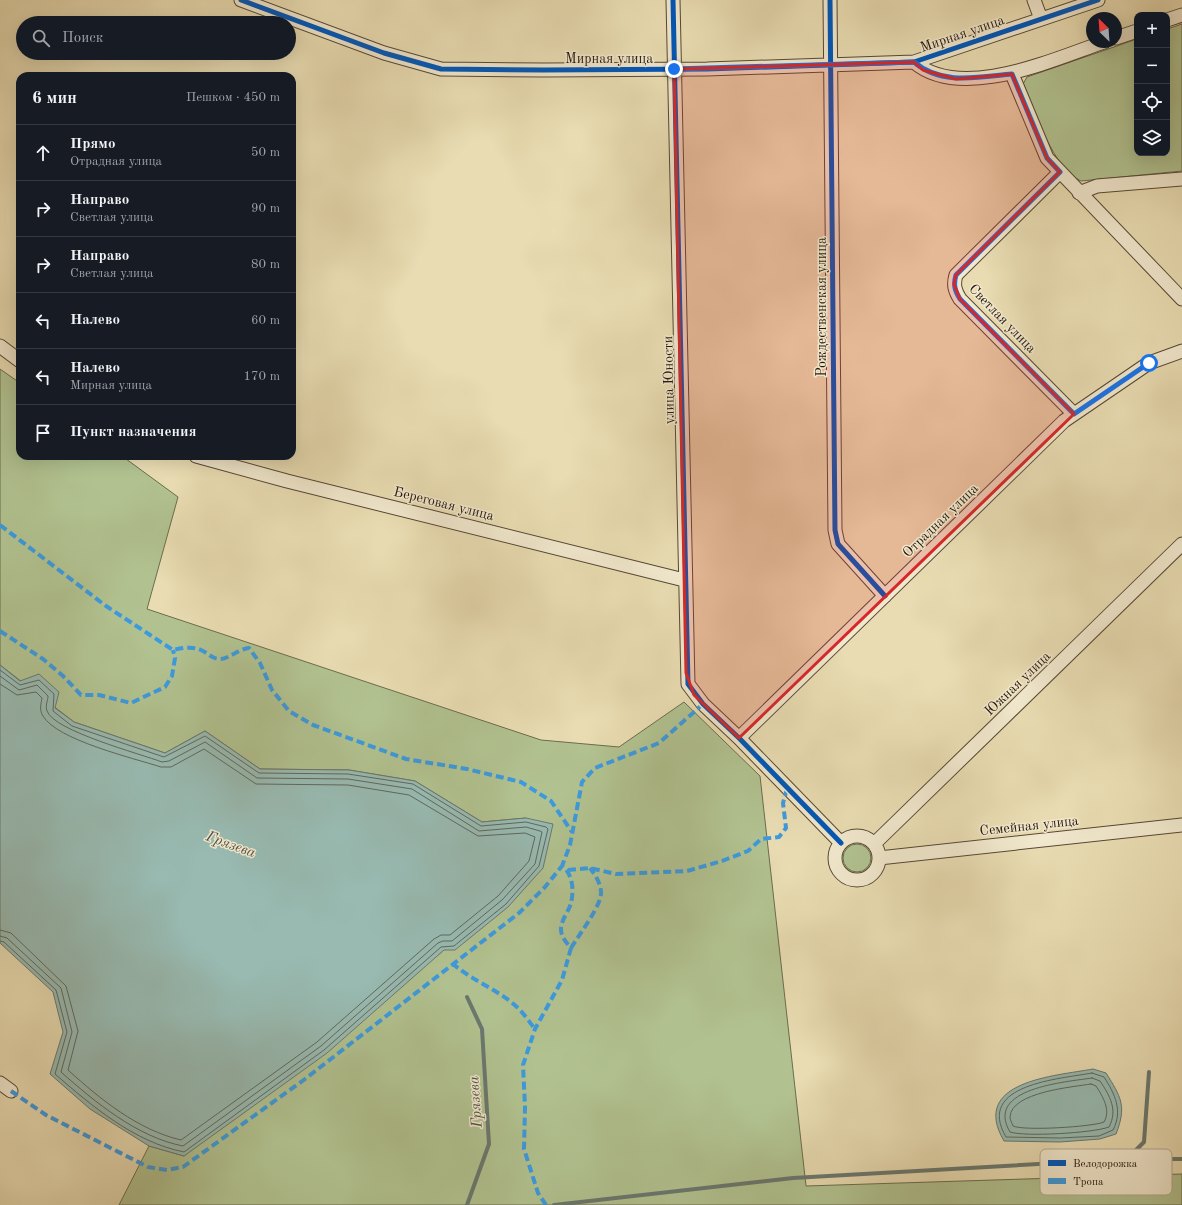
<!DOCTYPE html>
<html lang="ru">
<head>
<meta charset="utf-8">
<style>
  body { margin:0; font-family:"Old Standard TT",serif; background:#20242c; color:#f1f3f6 }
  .controls { position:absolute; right:12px; top:12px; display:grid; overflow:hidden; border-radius:8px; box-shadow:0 4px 16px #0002 }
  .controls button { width:36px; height:36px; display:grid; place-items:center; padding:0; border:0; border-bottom:1px solid #363941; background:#171b24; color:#f1f3f6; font:20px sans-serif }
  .compass { position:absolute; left:1086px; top:12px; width:36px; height:36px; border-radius:50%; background:#171b24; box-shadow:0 4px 16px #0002; rotate:335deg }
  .stop { position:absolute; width:12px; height:12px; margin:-9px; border:3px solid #1a73e8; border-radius:50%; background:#fff }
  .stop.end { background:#1a73e8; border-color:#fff; box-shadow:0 1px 4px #0008 }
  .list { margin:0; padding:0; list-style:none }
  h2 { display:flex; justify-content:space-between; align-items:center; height:52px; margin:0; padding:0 16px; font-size:17px }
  h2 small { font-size:13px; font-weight:400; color:#9ea1a6 }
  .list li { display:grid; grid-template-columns:26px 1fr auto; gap:12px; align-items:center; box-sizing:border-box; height:56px; padding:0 16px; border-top:1px solid #363941 }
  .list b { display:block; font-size:15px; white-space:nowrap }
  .list p { margin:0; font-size:13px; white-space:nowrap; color:#9ea1a6 }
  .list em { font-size:13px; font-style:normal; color:#9ea1a6 }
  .icon { flex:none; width:22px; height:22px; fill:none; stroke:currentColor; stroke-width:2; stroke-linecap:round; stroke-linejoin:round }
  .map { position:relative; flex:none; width:1182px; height:1205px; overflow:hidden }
  .search { position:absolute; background:#171b24; box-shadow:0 4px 16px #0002; left:16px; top:16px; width:280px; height:44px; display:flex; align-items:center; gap:10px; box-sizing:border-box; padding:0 14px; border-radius:22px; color:#9ea1a6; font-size:15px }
  .panel { position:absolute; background:#171b24; box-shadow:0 4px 16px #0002; left:16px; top:72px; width:280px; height:388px; border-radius:12px }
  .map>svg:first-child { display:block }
  .green { fill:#b1c290; stroke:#6b6c4e }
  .water { fill:#98bab1; stroke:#6a786f }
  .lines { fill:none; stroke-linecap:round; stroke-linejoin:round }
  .shore { stroke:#5e685e; stroke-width:1 }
  .stream { stroke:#6a786f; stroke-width:4 }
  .minor-casing { stroke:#564835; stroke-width:15 }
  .minor { stroke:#f1e8cd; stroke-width:13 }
  .quiet { stroke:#3c9ade; stroke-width:4; stroke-dasharray:8 4; stroke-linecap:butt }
  .cycleway-casing { stroke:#f1e8cd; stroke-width:8 }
  .cycleway { stroke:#0057b8; stroke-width:5 }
  .route { stroke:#1a73e8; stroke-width:5 }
  .marked { fill:#d62828; fill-opacity:0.2; stroke:#d62828; stroke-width:3; stroke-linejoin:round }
  .labels { text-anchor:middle; stroke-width:3; stroke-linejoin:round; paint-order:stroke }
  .street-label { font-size:14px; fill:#25160b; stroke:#f1e8cd }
  .water-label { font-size:15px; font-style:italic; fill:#4d4f45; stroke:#f1e8cd }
  .key { fill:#f1e8cd; stroke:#b4a993; stroke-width:1 }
  .key-label { font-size:11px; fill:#25160b }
</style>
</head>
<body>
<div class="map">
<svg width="1182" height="1205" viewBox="0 0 1182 1205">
  <rect width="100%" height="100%" fill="#e9dcb2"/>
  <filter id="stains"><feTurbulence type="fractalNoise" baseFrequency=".005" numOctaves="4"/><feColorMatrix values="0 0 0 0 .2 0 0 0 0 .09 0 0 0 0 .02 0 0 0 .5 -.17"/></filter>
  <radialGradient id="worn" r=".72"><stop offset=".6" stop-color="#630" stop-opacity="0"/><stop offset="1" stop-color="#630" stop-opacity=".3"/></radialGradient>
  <path class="green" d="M1182,24v147l-101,10c-29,-13 -45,-69 -58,-97l4,-7 110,-38v114h30v-124z
    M0,369l20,14v73h102l56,41 -31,112 394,131 78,7 65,-45 76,74 46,410 376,-12v31h-1063l30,-59 35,10 260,-206 82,-132 -44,4 -67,-41 -66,-11 -89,-1 -55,-38 -40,22 -91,-31 -74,-57z
    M843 858a14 14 0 1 1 28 0a14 14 0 1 1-28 0Z"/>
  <path class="water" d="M0,665l20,16 19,-7 20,18 -4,16 19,14 91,31 40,-22 55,38 89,1 66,11 67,41 44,-4 27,6 -10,44 -35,39 -53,43h-11l-117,103 -143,103 -35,-10 -59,-37 -40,-35 13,-42 -10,-40 -53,-49z
    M1093,1069l13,4c15,24 21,33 10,61l-16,5 -40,3 -56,-1c-35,-60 51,-65 89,-72z"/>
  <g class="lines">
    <path class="shore" d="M0,670l20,15 19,-5 15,14 -1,17 19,15 92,31 41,-21 54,37 89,1 65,10 68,42 45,-4 20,5 2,2 -9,37 -33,38 -52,42 -13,1 -117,103 -140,102c-50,-10 -92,-46 -129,-78l12,-42 -11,-42 -52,-48 -4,-1
      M0,676l19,14 18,-5 11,11c0,4 -3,10 -1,15 7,20 94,43 115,51l7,-1 36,-19 52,36 91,1 64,10 67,42 47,-4 14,4 2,1 -7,32 -33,36 -50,41h-9l-5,2 -117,103 -138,100c-46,-9 -88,-44 -122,-74l11,-40 -11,-44 -54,-50 -7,-2
      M0,684l17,11 19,-3 6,6c-1,6 -3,12 1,18 14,24 90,42 118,51h10l33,-18 52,35 92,1 61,10 69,41 47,-3 10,4 -6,24 -31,35 -48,39h-9l-7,4 -117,103 -136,98c-43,-10 -81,-41 -113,-70l10,-39 -12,-45 -55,-53 -11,-3
      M1092,1073l12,4c11,17 19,34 9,53l-14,6 -39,2 -54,-1c-31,-53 54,-58 86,-64z
      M1092,1078l8,3c10,15 18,29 9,46 -16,6 -84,10 -99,5 -26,-44 56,-50 82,-54z
      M1091,1084l5,2c7,11 15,24 8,36 -12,5 -81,9 -91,4 -1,-3 -3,-6 -3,-9 1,-25 63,-30 81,-33z"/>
    <path class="stream" d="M467,997l15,32 7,115 -22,61
      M1127,1159l17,-17 5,-70
      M554,1205l239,-27 334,-19h55"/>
    <g class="minor-casing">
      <path id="minor" d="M241,0l143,53 57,16 103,1 163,-1 207,-7 184,-62
        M673,0l15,684 15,20 36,34 102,105
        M830,0l5,530 3,14 47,52
        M1034,0l7,19
        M1167,20l15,-5
        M1116,38l21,-7
        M914,62c47,40 140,-3 190,-20
        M1012,74l35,84 135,141
        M1060,172l-104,103c-3,10 -1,16 4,24l114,115
        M1079,193l18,-7 85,-7
        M0,346l20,15
        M196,456l91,25 397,99
        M739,738l325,-317 85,-58 33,-12
        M835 858a22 22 0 1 1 44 0a22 22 0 1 1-44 0Z
        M874,844l308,-300
        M879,858l303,-33
        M0,1083l11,8"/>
    </g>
    <use href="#minor" class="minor"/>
    <path class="quiet" d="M0,525l106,81 67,44c9,-2 19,-4 28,0 7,3 11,9 19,9 9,0 18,-10 29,-11l11,15 12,27 17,21 24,14 93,34 61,10 54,13 30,19 21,31
      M0,631l43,28 20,17 18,19h18l32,8 19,-9 15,-7 7,-11 3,-18 -2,-8
      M568,870l22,-2 26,6 71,-3 35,-10 26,-10 13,-12 18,-2 7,-9 -3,-25 4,-14
      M571,948c7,-12 32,-44 30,-57 -1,-9 -6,-16 -11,-23
      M452,963c20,18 48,27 67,46 6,6 11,14 16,20
      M11,1091l35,24 102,52 19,3 16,-3 122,-88 214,-166 26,-26 17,-21
      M546,1205l-8,-12 -14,-44 1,-42 -2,-42 12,-36 27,-49 9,-32c-5,-6 -10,-11 -10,-19 0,-9 8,-18 10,-26 3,-13 2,-29 -9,-37l8,-21 12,-63 13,-14 64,-25 44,-39"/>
    <g class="cycleway-casing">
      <path id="cycleway" d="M241,0l143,53 57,16 103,1 163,-1 207,-7 184,-62
        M673,0l15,684 15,20 36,34 102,105
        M830,0l5,530 3,14 47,52"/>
    </g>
    <use href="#cycleway" class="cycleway"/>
  </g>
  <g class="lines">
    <path class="route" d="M674,69l240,-7c28,24 65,15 98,12l35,84 13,14 -104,103c-3,10 -1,16 4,24l114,115 75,-51"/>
  </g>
  <path class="marked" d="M914,62l9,8 33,9 56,-5 35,84 13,14 -104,103 -2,9 6,15 114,115 -335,324 -45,-43 -8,-22 -12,-604z"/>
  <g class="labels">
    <g class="street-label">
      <text transform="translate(962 33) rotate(-19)" y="5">Мирная улица</text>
      <text x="609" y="63">Мирная улица</text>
      <text transform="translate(821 307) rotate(-90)" y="5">Рождественская улица</text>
      <text transform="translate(1003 318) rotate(46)" y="5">Светлая улица</text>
      <text transform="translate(668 380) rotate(-91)" y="5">улица Юности</text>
      <text transform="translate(444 503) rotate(14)" y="5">Береговая улица</text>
      <text transform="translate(940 520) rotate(-44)" y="5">Отрадная улица</text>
      <text transform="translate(1017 683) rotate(-44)" y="5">Южная улица</text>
      <text transform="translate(1029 825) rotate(-6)" y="5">Семейная улица</text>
    </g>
    <g class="water-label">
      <text transform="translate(231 844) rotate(20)" y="5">Грязева</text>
      <text transform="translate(475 1102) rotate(-94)" y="5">Грязева</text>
    </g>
  </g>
  <rect x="1040" y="1149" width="132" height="46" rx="6" class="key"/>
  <rect x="1048" y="1160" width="18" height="6" fill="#0057b8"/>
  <rect x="1048" y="1178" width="18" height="6" fill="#3c9ade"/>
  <g class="key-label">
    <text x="1073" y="1167">Велодорожка</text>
    <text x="1073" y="1185">Тропа</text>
  </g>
  <rect width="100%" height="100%" filter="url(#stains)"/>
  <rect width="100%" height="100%" fill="url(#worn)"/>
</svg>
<div class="controls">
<button>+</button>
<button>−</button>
<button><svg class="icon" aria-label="locate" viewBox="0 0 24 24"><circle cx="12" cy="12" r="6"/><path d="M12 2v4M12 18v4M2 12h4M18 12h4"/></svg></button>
<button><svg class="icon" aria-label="layers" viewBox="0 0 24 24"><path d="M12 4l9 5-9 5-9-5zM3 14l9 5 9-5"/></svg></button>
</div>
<svg class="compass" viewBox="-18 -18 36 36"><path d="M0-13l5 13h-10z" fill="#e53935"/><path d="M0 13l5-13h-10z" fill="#9ea1a6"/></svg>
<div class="stop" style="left:1149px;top:363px"></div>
<div class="stop end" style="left:674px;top:69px"></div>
<div class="search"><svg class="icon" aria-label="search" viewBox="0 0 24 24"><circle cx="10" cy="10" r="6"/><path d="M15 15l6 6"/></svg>Поиск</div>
<section class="panel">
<h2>6 мин<small>Пешком · 450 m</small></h2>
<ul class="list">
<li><svg class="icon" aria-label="ahead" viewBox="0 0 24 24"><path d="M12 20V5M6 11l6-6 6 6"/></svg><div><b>Прямо</b><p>Отрадная улица</p></div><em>50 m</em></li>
<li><svg class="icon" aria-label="right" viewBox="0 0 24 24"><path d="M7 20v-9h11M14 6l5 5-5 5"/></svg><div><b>Направо</b><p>Светлая улица</p></div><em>90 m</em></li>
<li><svg class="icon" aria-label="right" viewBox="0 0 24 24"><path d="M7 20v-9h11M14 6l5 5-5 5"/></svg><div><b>Направо</b><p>Светлая улица</p></div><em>80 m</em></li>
<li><svg class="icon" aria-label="left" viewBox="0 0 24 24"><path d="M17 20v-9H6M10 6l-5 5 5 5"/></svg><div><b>Налево</b></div><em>60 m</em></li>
<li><svg class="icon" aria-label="left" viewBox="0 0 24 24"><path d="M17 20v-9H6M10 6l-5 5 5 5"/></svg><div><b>Налево</b><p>Мирная улица</p></div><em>170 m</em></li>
<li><svg class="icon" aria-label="arrive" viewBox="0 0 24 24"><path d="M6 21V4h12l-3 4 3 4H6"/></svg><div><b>Пункт назначения</b></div></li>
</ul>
</section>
</div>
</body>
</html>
